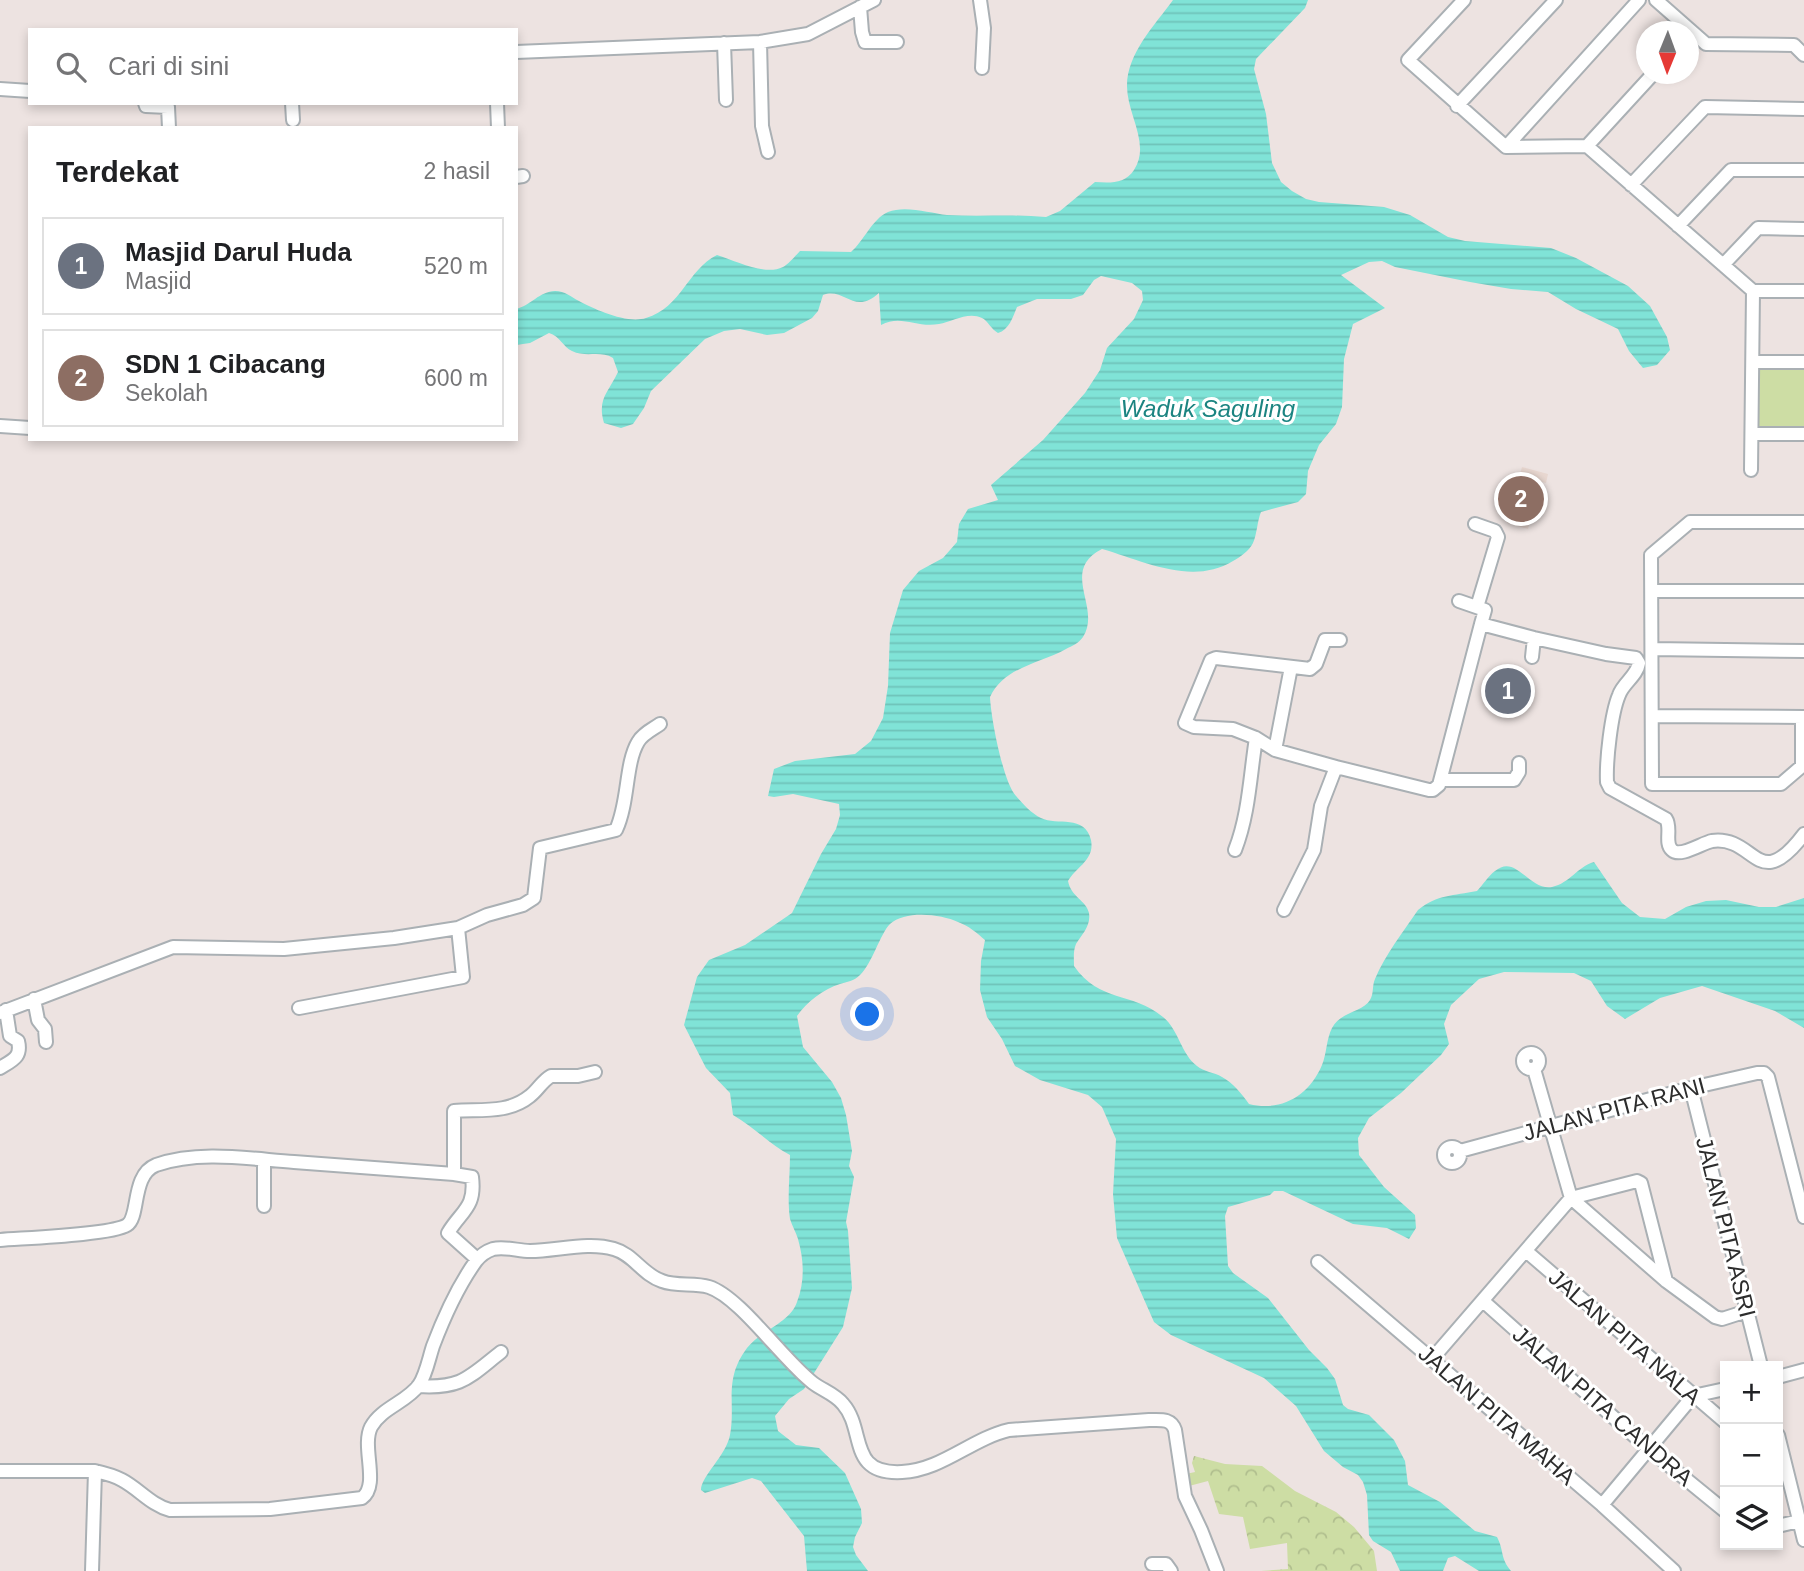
<!DOCTYPE html>
<html lang="id">
<head>
<meta charset="utf-8">
<style>
  body { margin:0; font-family:Arial,sans-serif; background:#f6f6f6; color:#202124 }
  .controls { position:absolute; right:21px; bottom:21px; display:grid; overflow:hidden; border-radius:0px; box-shadow:0 4px 10px #0003 }
  .controls button { width:63px; height:63px; display:grid; place-items:center; padding:0; border:0; border-bottom:2px solid #e0e0e0; background:#fff; color:#202124; font:35px sans-serif }
  .compass { position:absolute; left:1636px; top:21px; width:63px; height:63px; border-radius:50%; background:#fff; box-shadow:0 4px 10px #0003; rotate:181deg }
  .you { position:absolute; left:868px; top:1015px; width:24px; height:24px; margin:-18px; border:5px solid #fff; border-radius:50%; background:#1a73e8; box-shadow:0 0 0 10px #1a73e833 }
  .badge { display:grid; place-items:center; width:46px; height:46px; border-radius:50%; background:#ea580c; color:#fff; font-size:23px; font-weight:700 }
  .pin { position:absolute; translate:-50% -50%; border:4px solid #fff; box-shadow:0 2px 7px #0006 }
  .list { margin:0; padding:0; list-style:none }
  h2 { display:flex; justify-content:space-between; align-items:center; height:91px; margin:0; padding:0 28px; font-size:30px }
  h2 small { font-size:23px; font-weight:400; color:#757577 }
  .list li { display:grid; grid-template-columns:46px 1fr auto; gap:21px; align-items:center; box-sizing:border-box; height:98px; margin:0 14px 14px; padding:0 14px; border:2px solid #e0e0e0; border-radius:0px }
  .list b { display:block; font-size:26px; white-space:nowrap }
  .list p { margin:0; font-size:23px; white-space:nowrap; color:#757577 }
  .list em { font-size:23px; font-style:normal; color:#757577 }
  .icon { flex:none; width:38px; height:38px; fill:none; stroke:currentColor; stroke-width:2; stroke-linecap:round; stroke-linejoin:round }
  .map { position:relative; flex:none; width:1804px; height:1571px; overflow:hidden }
  .search { position:absolute; background:#fff; box-shadow:0 4px 10px #0003; left:28px; top:28px; width:490px; height:77px; display:flex; align-items:center; gap:18px; box-sizing:border-box; padding:0 24px; border-radius:0px; color:#757577; font-size:26px }
  .panel { position:absolute; background:#fff; box-shadow:0 4px 10px #0003; left:28px; top:126px; width:490px; height:315px; border-radius:0px }
  .map>svg:first-child { display:block }
  .education { fill:#e8d7d0 }
  .forest { fill:url(#forest-crowns) }
  .park { fill:#cddda4 }
  .water { fill:url(#water-rules) }
  .lines { fill:none; stroke-linecap:round; stroke-linejoin:round }
  .minor-casing { stroke:#aab0b4; stroke-width:16 }
  .minor { stroke:#fff; stroke-width:12 }
  .labels { text-anchor:middle; stroke-width:6; stroke-linejoin:round; paint-order:stroke }
  .street-label { font-size:23px; fill:#2d2d2d; stroke:#fff }
  .water-label { font-size:24px; font-style:italic; fill:#1b8481; stroke:#fff }
</style>
</head>
<body>
<div class="map">
<svg width="1804" height="1571" viewBox="0 0 1804 1571">
  <defs>
    <pattern id="forest-crowns" width="20" height="18" patternUnits="userSpaceOnUse" patternTransform="scale(1.75)"><rect width="20" height="18" fill="#cddda4"/><path d="M2 6a3 3 0 1 1 6 0M12 15a3 3 0 1 1 6 0" fill="none" stroke="#b0be8e"/></pattern>
    <pattern id="water-rules" width="6" height="5" patternUnits="userSpaceOnUse" patternTransform="scale(1.75)"><rect width="6" height="5" fill="#80e3d7"/><path d="M0 2.5h6" fill="none" stroke="#6fc3b9"/></pattern>
  </defs>
  <rect width="100%" height="100%" fill="#ede3e1"/>
  <path class="education" d="M1522,467l26,7 -2,9 -12,-3 -9,34 6,3 -3,12 -21,-6z"/>
  <path class="forest" d="M1194,1456l31,8 37,2 33,25 41,21 18,15 20,24 3,20h-116l27,-2 -1,-26 -37,6 -7,-32 -24,-3 -11,-33 -19,5 -3,-12 9,-2 -3,-9z"/>
  <path class="park" d="M1756,367h48v63h-48z"/>
  <path class="water" d="M1173,0h135l-3,8 -49,51 -2,10 12,45 6,49 9,19 11,9 14,8 13,3 65,5 26,8 38,22 17,4 86,7 25,10 52,28 22,20 17,31 3,13 -13,15 -14,3 -14,-17 -11,-22 -42,-20 -28,-17 -37,-3 -41,-7 -75,-15 -13,-6 -13,1 -28,13 44,33 -32,16 -9,35 -2,48 -6,17 -17,21 -11,26 -2,23 -8,8 -37,10c-4,10 -4,22 -8,31 -4,8 -13,14 -20,18 -41,25 -89,0 -131,-12 -43,22 0,58 -19,88 -4,6 -11,9 -17,12 -27,15 -62,18 -76,48 1,21 13,85 26,99 6,7 16,18 25,22 16,8 44,-4 50,22 4,20 -15,27 -23,41 3,16 18,19 21,32 2,13 -7,21 -13,31 -3,7 -2,15 -2,22 26,37 57,25 89,51 16,13 18,37 34,49 7,6 17,6 25,11 11,6 20,17 27,27 32,8 60,-8 73,-39 5,-12 4,-25 10,-37 8,-16 31,-16 38,-28 4,-6 2,-15 5,-21 10,-24 28,-47 43,-69 20,-16 35,-14 59,-19 6,-6 11,-15 18,-20 21,-18 34,20 57,16 18,-4 25,-20 42,-25l28,41 18,14 25,2 21,-12 20,-6 20,-1 33,7h17l28,-9v130l-29,-17 -73,-25 -42,12 -35,21 -18,-13 -16,-25 -17,-8 -70,-1 -25,7 -28,26 -7,19 5,20 -8,11 -40,38 -32,25 -11,20 1,17 25,32 31,28 1,13 -7,11 -22,-11 -34,-4 -70,-33h-9l-4,4 -42,12 -3,9 3,50 5,7 35,25 41,52 18,18 8,11 8,26 5,4 21,6 25,25 11,21 3,24 32,17 35,29 22,6c7,13 3,21 14,34h-32l-24,-15 -7,2 -5,13h-43l-9,-19 -18,-11 -4,-6 -2,-40 -4,-13 -5,-7 -15,-8 -19,-16 -28,-45 -32,-28 -93,-43 -17,-13 -37,-84 -4,-44 3,-55 -14,-32 -14,-12 -48,-15 -25,-14 -13,-27 -15,-22 -7,-27 1,-29 4,-21c-8,-7 -16,-14 -27,-18 -17,-8 -53,-12 -68,2 -10,10 -18,40 -30,51 -6,6 -13,7 -20,9 -17,5 -33,18 -43,32l6,31 29,35 9,16 5,17 6,36 -3,15 5,11 -8,45 2,9 4,57 -9,39 -39,62 -15,10 -14,17 3,15 18,14 23,3 26,25 16,36 1,14 -7,14 -2,10 3,8 12,16h-61l-3,-35 -43,-55 -9,-3 -47,15 -4,-3c0,-14 25,-34 29,-55 6,-32 -7,-55 17,-87 14,-18 43,-25 50,-46 8,-21 7,-42 1,-63 -2,-7 -6,-13 -8,-20 -3,-20 0,-43 0,-64 -21,-11 -36,-28 -57,-40l-3,-22 -24,-25 -22,-43 13,-48 12,-17 36,-15 47,-32 29,-59 15,-25 4,-14 -1,-11 -46,-10 -19,3 -6,-1 6,-27 21,-8 60,-7 16,-13 12,-23 5,-32 2,-53 13,-43 16,-19 24,-13 14,-16 2,-18 9,-15 30,-9 -7,-15 52,-45 42,-47 15,-23 7,-22 27,-29 9,-19 -1,-9 -10,-8 -31,-7 -7,4 -11,15 -12,4h-34l-20,8c-4,10 -8,23 -19,26 -7,-4 -10,-12 -16,-15 -14,-7 -30,4 -43,6 -23,4 -38,-10 -58,1l-2,-32c-25,23 -34,-6 -56,2l-5,16 -6,7 -28,15 -17,2 -27,-6 -16,2 -19,8 -54,52 -7,17 -11,16 -12,4 -17,-5c-7,-24 4,-30 14,-51l-5,-14c-13,-8 -27,0 -41,-7 -9,-4 -12,-15 -23,-18l-19,10 -14,2v-36c14,-3 24,-18 39,-18 10,0 16,6 24,10 17,9 48,23 67,17 36,-11 41,-48 71,-63 19,6 48,21 66,12 6,-3 12,-11 17,-16l51,1c13,-11 21,-33 37,-40 17,-7 42,1 59,3 33,2 66,-1 99,2l14,-6 35,-29c15,1 30,2 39,-12 17,-26 -7,-55 -7,-84 0,-33 28,-61 46,-86z"/>
  <g class="lines">
    <g class="minor-casing">
      <path id="minor" d="M980,0l4,28 -2,40
        M1464,0l-56,60 98,87 81,-1 166,145 -2,179
        M1656,0l50,44 88,1 10,10
        M860,7l2,25 3,10h32
        M760,42l2,84 6,26
        M724,43l2,57
        M516,52l244,-10 48,-8 66,-34
        M0,89l30,2
        M145,103l1,3 22,1 1,21
        M292,103l1,17
        M497,103l1,25
        M1457,106l99,-106
        M1587,146l66,-72
        M1506,147l133,-147
        M516,177l7,-1
        M1631,185l74,-78 99,2
        M1678,226l53,-56h73
        M1723,265l35,-37 46,1
        M1753,291h51
        M1753,362h51
        M0,426l30,2
        M1753,434h51
        M1475,524l20,7 3,6 -21,70
        M1653,591h151
        M1459,601l26,9 -4,14
        M1652,649l152,2
        M1532,657l2,-19
        M1652,716l152,1
        M1802,717v49l-21,18h-129l-1,-229 39,-33h114
        M1256,738l-23,-9 -39,-2 -9,-4 26,-63 5,-2 94,11 6,-5 9,-24h15
        M1275,750l16,-83
        M1441,780h73l5,-8v-9
        M1235,850c14,-36 15,-74 21,-112l19,12 61,17
        M1284,910l30,-60 7,-44 15,-39 93,23h4l6,-5 42,-161 53,14 72,16 30,4 3,5c-2,13 -16,20 -20,32 -8,19 -13,66 -12,87l3,6 56,31c6,9 -2,24 6,31 8,8 30,-7 40,-9 44,-6 45,55 92,-7
        M458,928l29,-13 36,-10 11,-7 6,-50 76,-18c13,-28 9,-66 22,-88 4,-8 15,-13 22,-18
        M34,999l4,21 7,9 1,13
        M0,1013l173,-66 111,2 110,-11 64,-10 5,49 -164,31
        M1523 1061a8 8 0 1 1 16 0a8 8 0 1 1-16 0Z
        M0,1068c13,-8 22,-11 18,-27l-8,-5 -4,-26
        M1534,1069l37,129
        M1691,1088l70,278
        M1444 1155a8 8 0 1 1 16 0a8 8 0 1 1-16 0Z
        M1460,1151l231,-63 66,-15h7l4,4 36,140
        M264,1160v46
        M454,1174v-63c26,-2 54,3 76,-15 8,-6 12,-15 21,-20h27l17,-4
        M1571,1198l95,83 49,36 7,2 25,-8
        M1571,1198l66,-17 4,2 25,98
        M0,1240c23,-2 111,-5 127,-15 13,-8 4,-50 29,-60 44,-15 94,-6 138,-3 53,4 107,8 160,12l18,3c4,31 -11,34 -24,56l29,26
        M1526,1251l199,171
        M1318,1262l284,243 72,66
        M1483,1301l166,148 76,62
        M1432,1359l139,-161
        M1778,1377l26,-7
        M418,1386c44,3 51,-9 83,-34
        M1778,1435l26,105
        M0,1471h95c9,2 18,4 27,9 17,9 29,25 48,30l100,-1 92,-11c18,-13 -1,-51 9,-71 10,-19 36,-25 48,-42 7,-10 10,-27 14,-39 11,-29 25,-60 43,-85 4,-5 11,-10 17,-12 12,-3 25,2 37,2 27,0 58,-10 84,-2 19,5 29,26 48,32 15,6 32,1 47,6 31,10 74,73 104,96 9,7 22,11 30,21 23,26 4,71 59,68 40,-2 69,-33 107,-42l140,-10c12,0 22,-2 26,10l10,66 16,34 16,41
        M1602,1505l91,-109 32,-7
        M1778,1526l21,-5
        M1152,1564h14l5,7
        M92,1571l3,-100"/>
    </g>
    <use href="#minor" class="minor"/>
  </g>
  <g class="labels">
    <g class="street-label">
      <text transform="translate(1614 1109) rotate(-15)" y="8">JALAN PITA RANI</text>
      <text transform="translate(1726 1227) rotate(76)" y="8">JALAN PITA ASRI</text>
      <text transform="translate(1625 1337) rotate(41)" y="8">JALAN PITA NALA</text>
      <text transform="translate(1603 1406) rotate(41)" y="8">JALAN PITA CANDRA</text>
      <text transform="translate(1497 1415) rotate(41)" y="8">JALAN PITA MAHA</text>
    </g>
    <g class="water-label">
      <text x="1208" y="417">Waduk Saguling</text>
    </g>
  </g>
</svg>
<div class="controls">
<button>+</button>
<button>−</button>
<button><svg class="icon" aria-label="layers" viewBox="0 0 24 24"><path d="M12 4l9 5-9 5-9-5zM3 14l9 5 9-5"/></svg></button>
</div>
<svg class="compass" viewBox="-18 -18 36 36"><path d="M0-13l5 13h-10z" fill="#e53935"/><path d="M0 13l5-13h-10z" fill="#757577"/></svg>
<div class="you"></div>
<div class="pin badge" style="left:1508px;top:691px;background:#6b7280">1</div>
<div class="pin badge" style="left:1521px;top:499px;background:#8d6e63">2</div>
<div class="search"><svg class="icon" aria-label="search" viewBox="0 0 24 24"><circle cx="10" cy="10" r="6"/><path d="M15 15l6 6"/></svg>Cari di sini</div>
<section class="panel">
<h2>Terdekat<small>2 hasil</small></h2>
<ul class="list">
<li><span class="badge" style="background:#6b7280">1</span><div><b>Masjid Darul Huda</b><p>Masjid</p></div><em>520 m</em></li>
<li><span class="badge" style="background:#8d6e63">2</span><div><b>SDN 1 Cibacang</b><p>Sekolah</p></div><em>600 m</em></li>
</ul>
</section>
</div>
</body>
</html>
